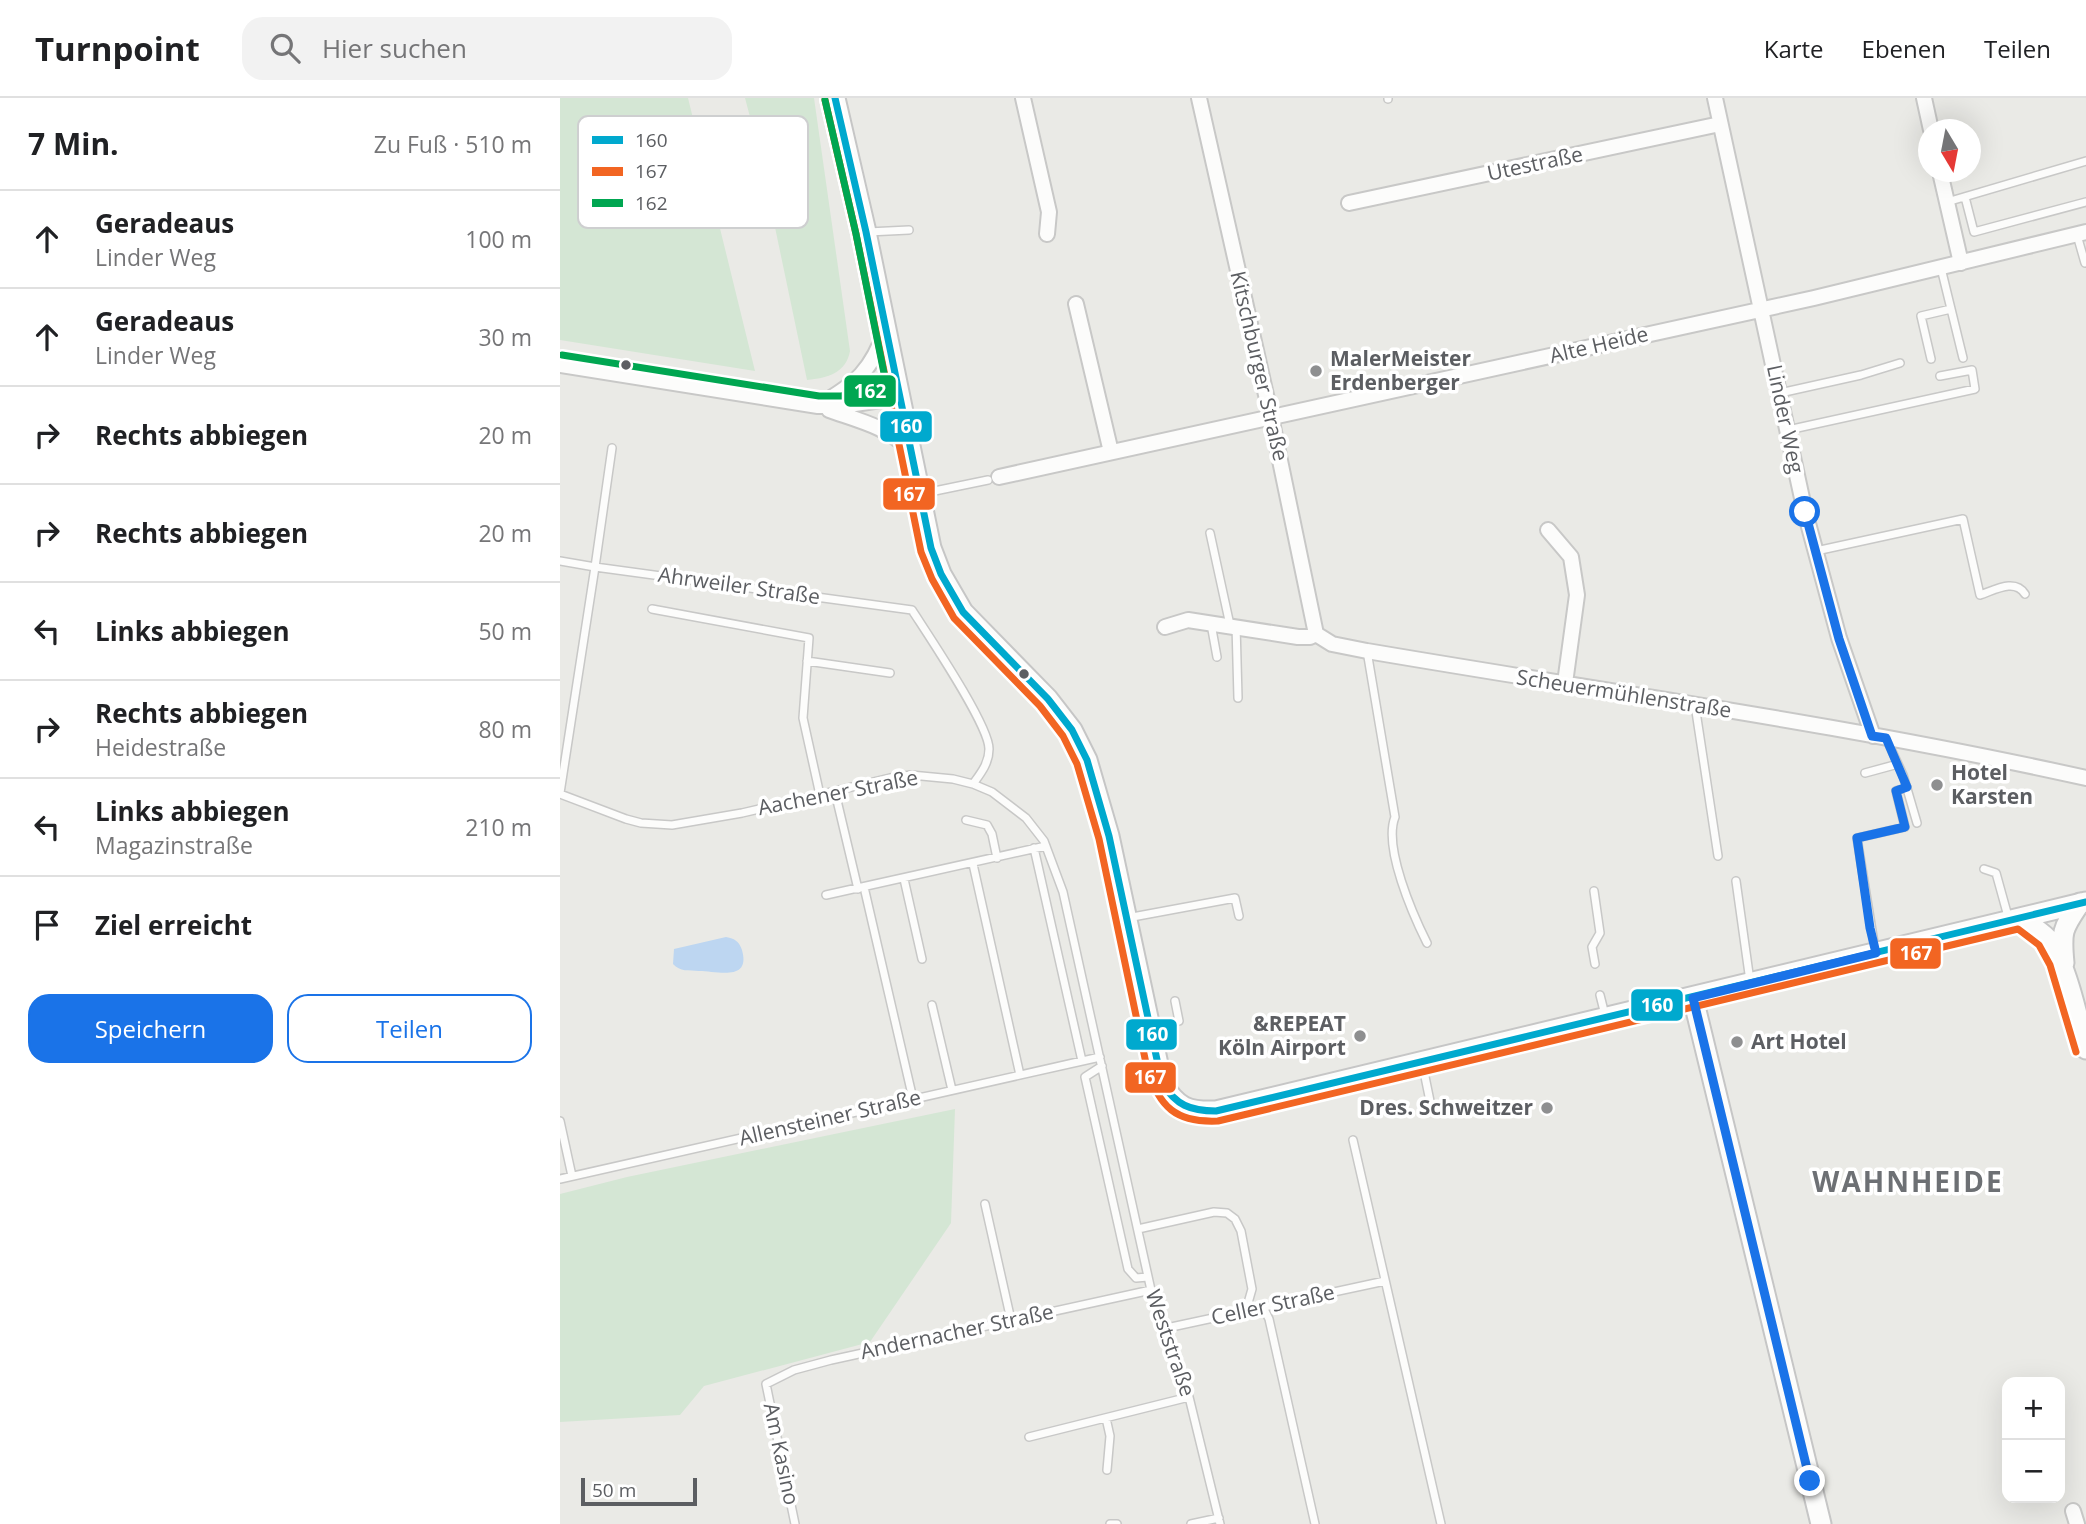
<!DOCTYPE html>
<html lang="de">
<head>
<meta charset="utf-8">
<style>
  body { margin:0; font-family:"Open Sans",sans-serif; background:#f2f2f2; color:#202124 }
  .controls { position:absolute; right:21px; bottom:21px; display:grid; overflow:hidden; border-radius:14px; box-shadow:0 7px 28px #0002 }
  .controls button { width:63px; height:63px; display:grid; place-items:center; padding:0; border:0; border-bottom:2px solid #e0e0e0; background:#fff; color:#202124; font:35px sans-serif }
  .compass { position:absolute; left:1358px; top:21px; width:63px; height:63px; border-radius:50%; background:#fff; box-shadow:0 7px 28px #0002; rotate:170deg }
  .scale { position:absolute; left:21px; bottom:18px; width:116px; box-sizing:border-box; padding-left:7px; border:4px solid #5c5e62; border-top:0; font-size:19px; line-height:24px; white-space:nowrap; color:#5c5e62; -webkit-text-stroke:5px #fff; paint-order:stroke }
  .stop { position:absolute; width:21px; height:21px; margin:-16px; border:5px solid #1a73e8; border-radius:50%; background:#fff }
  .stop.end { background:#1a73e8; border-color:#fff; box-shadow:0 2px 7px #0008 }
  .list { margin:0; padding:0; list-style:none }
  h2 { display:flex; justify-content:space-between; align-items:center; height:91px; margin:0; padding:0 28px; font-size:30px }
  h2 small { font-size:23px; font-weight:400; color:#757577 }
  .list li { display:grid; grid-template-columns:46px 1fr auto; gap:21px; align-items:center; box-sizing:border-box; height:98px; padding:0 28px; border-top:2px solid #e0e0e0 }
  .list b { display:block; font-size:26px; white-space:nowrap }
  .list p { margin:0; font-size:23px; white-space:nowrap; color:#757577 }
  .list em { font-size:23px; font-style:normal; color:#757577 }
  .actions { display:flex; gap:14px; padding:21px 28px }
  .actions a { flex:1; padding:16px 0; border:2px solid #1a73e8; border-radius:21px; text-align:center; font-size:24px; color:#1a73e8 }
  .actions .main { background:#1a73e8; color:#fff }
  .icon { flex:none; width:38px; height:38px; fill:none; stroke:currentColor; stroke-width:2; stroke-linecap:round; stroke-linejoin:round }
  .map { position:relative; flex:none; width:1526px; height:1426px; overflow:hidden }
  header { display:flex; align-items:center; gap:42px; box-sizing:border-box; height:98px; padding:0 35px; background:#fff; border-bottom:2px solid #e0e0e0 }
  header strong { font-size:33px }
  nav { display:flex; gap:38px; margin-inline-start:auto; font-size:24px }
  .search { width:490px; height:63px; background:#f2f2f2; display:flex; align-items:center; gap:18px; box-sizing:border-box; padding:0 24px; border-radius:21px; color:#757577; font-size:26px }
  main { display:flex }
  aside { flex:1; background:#fff }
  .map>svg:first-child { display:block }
  .green { fill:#d4e6d4 }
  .water { fill:#bdd6f1 }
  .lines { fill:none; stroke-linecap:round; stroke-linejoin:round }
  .lane-casing { stroke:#c8c8c7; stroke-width:10 }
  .street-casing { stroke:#c8c8c7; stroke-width:18 }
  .secondary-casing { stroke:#c6c6c6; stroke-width:23 }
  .lane { stroke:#fcfcfb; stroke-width:7 }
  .street { stroke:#fcfcfb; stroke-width:14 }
  .secondary { stroke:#fcfcfb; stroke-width:19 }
  .bus-1-casing { stroke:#fff; stroke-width:12 }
  .bus-2-casing { stroke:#fff; stroke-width:12 }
  .bus-3-casing { stroke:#fff; stroke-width:12 }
  .bus-1 { stroke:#00a9ce; stroke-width:7 }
  .bus-2 { stroke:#f26522; stroke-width:7 }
  .bus-3 { stroke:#00a651; stroke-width:7 }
  .route { stroke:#1a73e8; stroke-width:9 }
  .bus-dot { fill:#5c5e62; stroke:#fff; stroke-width:2.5 }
  .poi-dot { fill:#8e8f90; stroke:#fff; stroke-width:2.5 }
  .labels { text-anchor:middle; stroke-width:7; stroke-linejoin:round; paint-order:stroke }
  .street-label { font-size:21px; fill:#5c5e62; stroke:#fff }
  .poi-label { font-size:21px; font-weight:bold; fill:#5c5e62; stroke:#fff; text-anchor:start }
  .district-label { font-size:28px; font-weight:bold; letter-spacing:2px; fill:#6d7074; stroke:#fff }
  .key { fill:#fff; stroke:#cecfd0; stroke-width:2 }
  .key-label { font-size:19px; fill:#5c5e62 }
  .line-badge { stroke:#fff; stroke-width:2.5 }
  .badge-label { font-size:19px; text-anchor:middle; font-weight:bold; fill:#fff }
</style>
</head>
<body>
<header>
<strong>Turnpoint</strong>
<div class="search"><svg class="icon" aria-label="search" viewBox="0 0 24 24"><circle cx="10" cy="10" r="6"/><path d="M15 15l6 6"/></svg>Hier suchen</div>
<nav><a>Karte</a><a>Ebenen</a><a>Teilen</a></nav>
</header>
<main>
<aside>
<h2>7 Min.<small>Zu Fuß · 510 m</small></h2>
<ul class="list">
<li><svg class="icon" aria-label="ahead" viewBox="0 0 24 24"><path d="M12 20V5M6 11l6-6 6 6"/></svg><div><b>Geradeaus</b><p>Linder Weg</p></div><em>100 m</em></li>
<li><svg class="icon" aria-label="ahead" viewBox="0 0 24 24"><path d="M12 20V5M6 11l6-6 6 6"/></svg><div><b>Geradeaus</b><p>Linder Weg</p></div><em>30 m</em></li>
<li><svg class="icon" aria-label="right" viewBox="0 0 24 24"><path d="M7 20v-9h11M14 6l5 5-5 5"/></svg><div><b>Rechts abbiegen</b></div><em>20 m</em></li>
<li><svg class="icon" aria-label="right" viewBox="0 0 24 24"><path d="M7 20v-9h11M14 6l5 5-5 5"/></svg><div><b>Rechts abbiegen</b></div><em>20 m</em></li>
<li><svg class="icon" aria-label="left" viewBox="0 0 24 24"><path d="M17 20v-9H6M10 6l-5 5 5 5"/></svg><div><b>Links abbiegen</b></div><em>50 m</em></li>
<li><svg class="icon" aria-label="right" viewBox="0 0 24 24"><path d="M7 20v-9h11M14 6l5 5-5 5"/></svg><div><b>Rechts abbiegen</b><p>Heidestraße</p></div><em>80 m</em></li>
<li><svg class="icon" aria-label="left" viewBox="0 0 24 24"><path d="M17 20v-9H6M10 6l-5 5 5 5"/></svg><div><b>Links abbiegen</b><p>Magazinstraße</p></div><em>210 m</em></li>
<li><svg class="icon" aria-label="arrive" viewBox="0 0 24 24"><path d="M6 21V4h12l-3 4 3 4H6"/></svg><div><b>Ziel erreicht</b></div></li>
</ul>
<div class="actions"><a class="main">Speichern</a><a>Teilen</a></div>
</aside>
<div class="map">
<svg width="1526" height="1426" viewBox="0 0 1526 1426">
  <rect width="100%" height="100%" fill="#eaeae6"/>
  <path class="green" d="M0,0h128l67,273 -195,-31z
    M185,0h69l36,253c-4,22 -22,27 -43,29l-48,-229z
    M395,1011l-4,114 -81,119 -166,44 -24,29 -120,7v-228l67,-17z"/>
  <path class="water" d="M166,839c9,2 13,4 16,13 9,32 -25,21 -43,21 -10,-1 -19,1 -26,-7l1,-15z"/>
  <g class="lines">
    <g class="lane-casing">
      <path id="lane" d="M828,1v-1
        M1405,99l9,35 112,-30
        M1387,104l139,-41
        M308,134l41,-2
        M1517,137l8,28
        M1381,170l22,90
        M1371,261l-10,-43 30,-7
        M1220,295l81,-18 39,-12
        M1228,332l187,-41 -3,-19 -32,6
        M360,396l68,-14
        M650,435l20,92
        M1256,453l147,-32 17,76c15,-5 35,-17 45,-1
        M0,463l35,6 17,-119
        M92,511l157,29 -6,80 17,77
        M651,526l6,33
        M676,527l2,73
        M807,553l28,166c-12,30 18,98 32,126
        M247,563l83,12
        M1135,607l23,151
        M1326,640l17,37 14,48
        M1305,675l33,-9
        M275,694l23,97
        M0,695l35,-226 317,43c16,25 77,115 77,139 0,14 -8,24 -16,35
        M0,696l66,25 15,4 31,2 70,-12 148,-35 21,-3 42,4 20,5 19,8 34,26 18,23 19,51 88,398 11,39 27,68 31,127
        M406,722l21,5 5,9 5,24
        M474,750l48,213
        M413,766l47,211
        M1424,771l12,4 13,47
        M344,781l18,80
        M1176,783l14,100
        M304,789l49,212
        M1034,793l6,42 -8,14 3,17
        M266,797l220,-49
        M567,820l108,-20 4,18
        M1315,851l-18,-111 48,-11 -9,-36 11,-4
        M1040,897l5,20
        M372,907l20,85
        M592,930l27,-7 -4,-20
        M862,964l9,44
        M542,968l-17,11 43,192 8,9 12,-1
        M0,1023l12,55
        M793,1042l88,384
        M0,1081l540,-122
        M425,1106l26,116
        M578,1131l76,-17 13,1 8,6 6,12 11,58 -6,21
        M703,1209l6,12 46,205
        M602,1231l223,-48
        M546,1320l4,18 -3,34
        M469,1339l160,-40
        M235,1426l-29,-140 28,-14 37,-10 320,-70
        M550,1426h7
        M631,1426l28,-6"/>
    </g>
    <g class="street-casing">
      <path id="street" d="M463,0l26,114 -2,22
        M639,0l72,319 45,217
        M1155,0l90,414 34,126 34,98
        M1364,0l7,32
        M1380,74l21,91
        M789,105l371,-79
        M516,206l35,148
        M0,267l258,41h24l58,-9
        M259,307c37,-21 53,-35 67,-76
        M269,312c28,10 59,17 80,39
        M439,379l815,-179 272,-66
        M988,432l23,27 6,38 -12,88
        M605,529l23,-7 110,17h12l6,-3
        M756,536l16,10 35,7c240,41 482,74 719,127
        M1513,1413l4,13"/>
    </g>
    <g class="secondary-casing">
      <path id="secondary" d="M275,0l31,134 65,316 10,26 22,38 85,87 24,31 15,30 22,76 53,247c15,25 26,29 54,28l870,-209
        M1460,820c9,6 20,13 27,20 19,22 31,82 39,111
        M1504,865c-3,-31 -2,-34 16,-60
        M1133,900l128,526"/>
    </g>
    <use href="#lane" class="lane"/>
    <use href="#street" class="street"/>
    <use href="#secondary" class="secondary"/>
    <g class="bus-1-casing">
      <path id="bus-1" d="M275,0l31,134 65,316 10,26 22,38 85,87 24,31 15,30 22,76 53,247c14,22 28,28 54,28l870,-209"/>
    </g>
    <g class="bus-2-casing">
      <path id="bus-2" d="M265,2l31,134 65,318 11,27 22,39 86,88 23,30 14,28 22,75 48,229c12,39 29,55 71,53l800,-192 21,16 11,20 26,87"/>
    </g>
    <g class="bus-3-casing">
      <path id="bus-3" d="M2,257l257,41h22l46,-8 -31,-154 -31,-134"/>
    </g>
    <use href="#bus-1" class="bus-1"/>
    <use href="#bus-2" class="bus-2"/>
    <use href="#bus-3" class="bus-3"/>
  </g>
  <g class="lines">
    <path class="route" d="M1245,414l34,127 33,97 14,2 21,49 -11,4 9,36 -48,11 13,90 6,25 -183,45 117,483"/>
  </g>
  <g class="bus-dot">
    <circle cx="66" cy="267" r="6"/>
    <circle cx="464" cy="576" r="6"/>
  </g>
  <g class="poi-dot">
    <circle cx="756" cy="273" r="7"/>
    <circle cx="1377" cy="687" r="7"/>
    <circle cx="800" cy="938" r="7"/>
    <circle cx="1177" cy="944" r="7"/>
    <circle cx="987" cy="1010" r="7"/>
  </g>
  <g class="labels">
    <g class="street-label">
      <text transform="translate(975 66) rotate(-12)" y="7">Utestraße</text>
      <text transform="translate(1039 247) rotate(-13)" y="7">Alte Heide</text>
      <text transform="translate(699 268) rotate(77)" y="7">Kitschburger Straße</text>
      <text transform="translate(1225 321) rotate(78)" y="7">Linder Weg</text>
      <text transform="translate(179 488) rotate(8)" y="7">Ahrweiler Straße</text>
      <text transform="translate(1064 596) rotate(9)" y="7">Scheuermühlenstraße</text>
      <text transform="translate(278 695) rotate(-11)" y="7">Aachener Straße</text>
      <text transform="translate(270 1020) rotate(-13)" y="7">Allensteiner Straße</text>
      <text transform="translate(713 1207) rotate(-12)" y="7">Celler Straße</text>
      <text transform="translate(397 1234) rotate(-12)" y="7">Andernacher Straße</text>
      <text transform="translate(610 1245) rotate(71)" y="7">Weststraße</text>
      <text transform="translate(221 1356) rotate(78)" y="7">Am Kasino</text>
    </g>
    <g class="poi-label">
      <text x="770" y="268">MalerMeister<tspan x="770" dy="24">Erdenberger</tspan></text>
      <text x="1391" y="682">Hotel<tspan x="1391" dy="24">Karsten</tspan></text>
      <text x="786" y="933" text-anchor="end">&amp;REPEAT<tspan x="786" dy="24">Köln Airport</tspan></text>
      <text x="1191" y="951">Art Hotel</text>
      <text x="973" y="1017" text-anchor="end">Dres. Schweitzer</text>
    </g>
    <g class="district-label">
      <text x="1348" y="1094">WAHNHEIDE</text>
    </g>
  </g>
  <rect x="18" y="18" width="230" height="112" rx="10" class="key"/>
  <rect x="32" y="38" width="31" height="8" fill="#00a9ce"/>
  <rect x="32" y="69" width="31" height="9" fill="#f26522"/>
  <rect x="32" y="101" width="31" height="8" fill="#00a651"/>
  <g class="key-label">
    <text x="75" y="49">160</text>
    <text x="75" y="80">167</text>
    <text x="75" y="112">162</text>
  </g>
  <g class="line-badge">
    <rect x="283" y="276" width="54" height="34" rx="7" fill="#00a651"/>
    <rect x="319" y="312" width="54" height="33" rx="7" fill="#00a9ce"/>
    <rect x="322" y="379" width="54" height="34" rx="7" fill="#f26522"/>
    <rect x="1329" y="839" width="53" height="33" rx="7" fill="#f26522"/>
    <rect x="1070" y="890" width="54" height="34" rx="7" fill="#00a9ce"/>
    <rect x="565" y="920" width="53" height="33" rx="7" fill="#00a9ce"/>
    <rect x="564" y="963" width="53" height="33" rx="7" fill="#f26522"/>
  </g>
  <g class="badge-label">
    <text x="310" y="300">162</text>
    <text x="346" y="335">160</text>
    <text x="349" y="403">167</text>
    <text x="1356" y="862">167</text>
    <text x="1097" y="914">160</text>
    <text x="592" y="943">160</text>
    <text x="590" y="986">167</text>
  </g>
</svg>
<div class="controls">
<button>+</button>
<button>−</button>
</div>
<svg class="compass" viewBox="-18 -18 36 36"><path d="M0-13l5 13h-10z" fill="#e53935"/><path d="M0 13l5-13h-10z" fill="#757577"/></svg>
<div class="scale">50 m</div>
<div class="stop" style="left:1245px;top:414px"></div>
<div class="stop end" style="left:1250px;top:1383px"></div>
</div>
</main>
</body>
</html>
